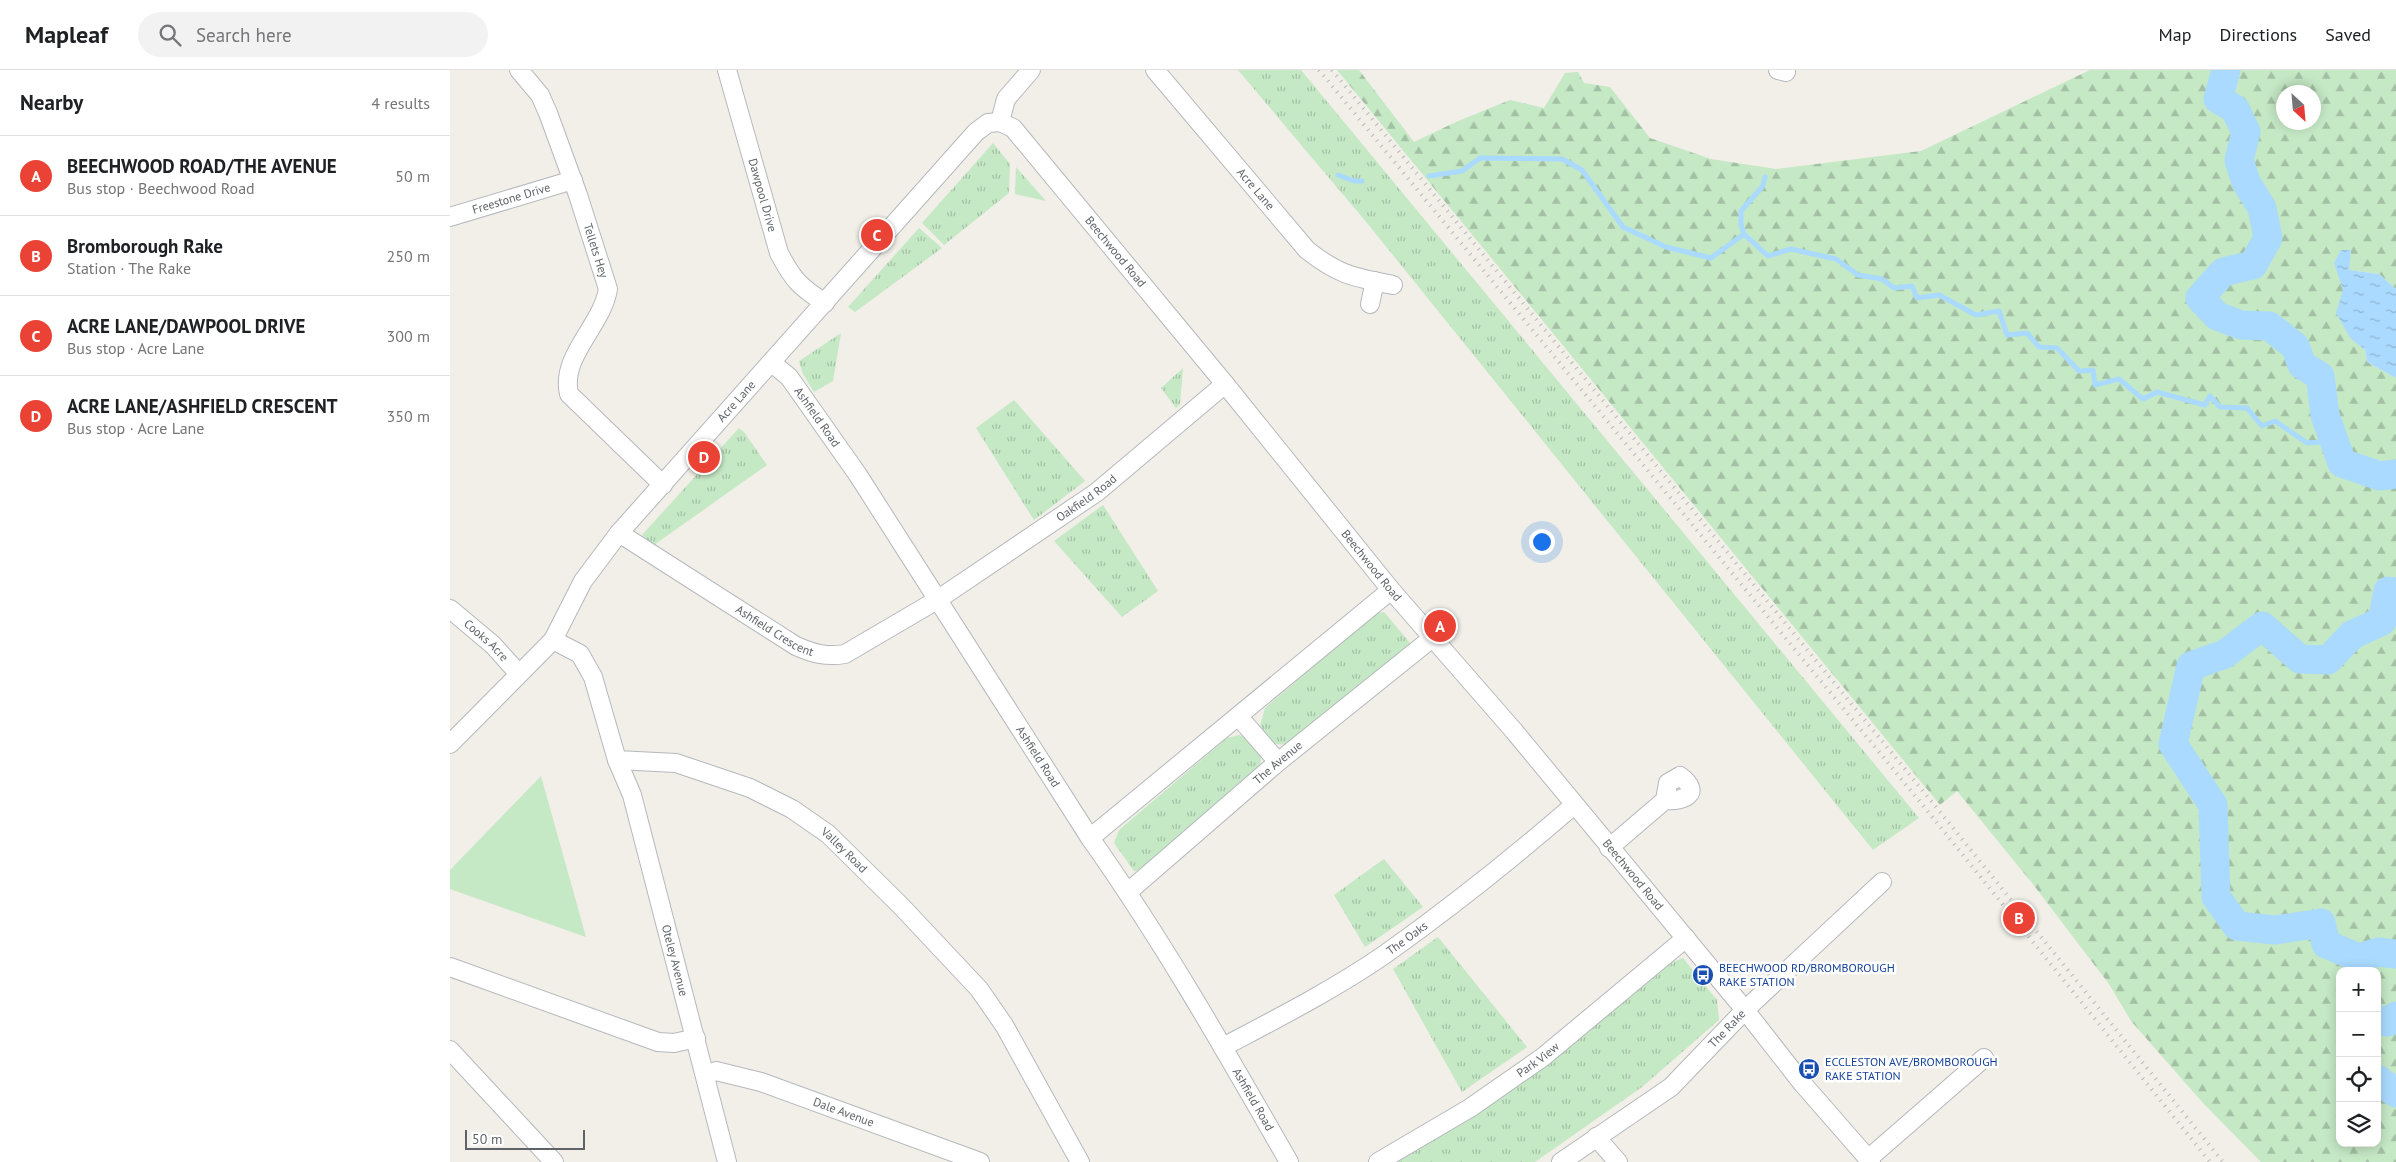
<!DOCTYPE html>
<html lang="en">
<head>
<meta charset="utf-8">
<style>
  body { margin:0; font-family:"PT Sans",sans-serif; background:#f2f2f2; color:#202124 }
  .controls { position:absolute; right:15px; bottom:15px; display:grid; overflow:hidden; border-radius:10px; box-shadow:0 2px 12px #0003 }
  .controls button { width:45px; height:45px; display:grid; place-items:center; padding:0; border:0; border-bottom:1px solid #e0e0e0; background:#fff; color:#202124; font:25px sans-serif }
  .compass { position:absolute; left:1826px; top:15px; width:45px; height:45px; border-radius:50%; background:#fff; box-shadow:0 2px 12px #0003; rotate:154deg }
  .scale { position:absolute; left:15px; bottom:12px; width:120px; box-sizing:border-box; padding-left:5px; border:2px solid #5f6368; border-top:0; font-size:14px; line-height:18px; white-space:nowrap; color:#5f6368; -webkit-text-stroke:4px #fff; paint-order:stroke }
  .you { position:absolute; left:1091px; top:471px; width:18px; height:18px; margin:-12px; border:4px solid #fff; border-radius:50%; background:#1a73e8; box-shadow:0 0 0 8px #1a73e833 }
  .badge { display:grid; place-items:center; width:32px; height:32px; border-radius:50%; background:#ea4335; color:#fff; font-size:16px; font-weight:700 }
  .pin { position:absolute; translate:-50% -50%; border:2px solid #fff; box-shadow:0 1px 5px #0006 }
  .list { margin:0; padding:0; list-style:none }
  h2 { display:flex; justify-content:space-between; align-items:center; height:65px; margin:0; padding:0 20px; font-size:21px }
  h2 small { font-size:16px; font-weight:400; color:#757577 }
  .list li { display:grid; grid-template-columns:32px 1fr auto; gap:15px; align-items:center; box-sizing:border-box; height:80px; padding:0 20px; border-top:1px solid #e0e0e0 }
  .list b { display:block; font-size:19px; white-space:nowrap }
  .list p { margin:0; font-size:16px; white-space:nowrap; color:#757577 }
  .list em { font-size:16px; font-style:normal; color:#757577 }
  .icon { flex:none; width:28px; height:28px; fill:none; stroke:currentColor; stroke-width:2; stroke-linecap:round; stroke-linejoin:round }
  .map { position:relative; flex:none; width:1946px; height:1092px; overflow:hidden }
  header { display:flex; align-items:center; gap:30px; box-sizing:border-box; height:70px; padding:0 25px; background:#fff; border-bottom:1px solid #e0e0e0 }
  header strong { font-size:24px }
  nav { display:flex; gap:28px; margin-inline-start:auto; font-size:18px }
  .search { width:350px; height:45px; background:#f2f2f2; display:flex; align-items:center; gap:12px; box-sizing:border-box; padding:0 18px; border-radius:28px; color:#757577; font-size:19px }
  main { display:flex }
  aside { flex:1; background:#fff }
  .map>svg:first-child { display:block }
  .grass { fill:url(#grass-tufts) }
  .forest { fill:url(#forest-firs); fill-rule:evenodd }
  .garden { fill:#c5e8c5 }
  .water { fill:url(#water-ripples) }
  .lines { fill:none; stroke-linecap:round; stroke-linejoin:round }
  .stream { stroke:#aadaff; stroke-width:5 }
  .river { stroke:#aadaff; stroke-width:29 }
  .street-casing { stroke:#b5b8bc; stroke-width:20 }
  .street { stroke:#fff; stroke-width:18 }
  .rail { stroke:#b6b7b8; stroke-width:4; stroke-dasharray:1 6; stroke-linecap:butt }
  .labels { text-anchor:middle; stroke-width:5; stroke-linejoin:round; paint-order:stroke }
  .street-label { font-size:12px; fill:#5f6368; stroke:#fff }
  .transit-label { font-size:12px; fill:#164399; stroke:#fff; text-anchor:start }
</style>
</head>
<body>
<header>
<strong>Mapleaf</strong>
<div class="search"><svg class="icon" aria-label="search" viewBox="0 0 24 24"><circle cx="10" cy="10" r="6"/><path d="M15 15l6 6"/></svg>Search here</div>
<nav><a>Map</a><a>Directions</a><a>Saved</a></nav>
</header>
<main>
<aside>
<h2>Nearby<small>4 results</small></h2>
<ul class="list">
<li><span class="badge">A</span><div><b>BEECHWOOD ROAD/THE AVENUE</b><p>Bus stop · Beechwood Road</p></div><em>50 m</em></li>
<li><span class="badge">B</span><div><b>Bromborough Rake</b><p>Station · The Rake</p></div><em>250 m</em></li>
<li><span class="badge">C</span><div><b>ACRE LANE/DAWPOOL DRIVE</b><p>Bus stop · Acre Lane</p></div><em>300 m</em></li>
<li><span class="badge">D</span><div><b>ACRE LANE/ASHFIELD CRESCENT</b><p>Bus stop · Acre Lane</p></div><em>350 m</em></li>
</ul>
</aside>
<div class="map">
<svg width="1946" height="1092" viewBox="0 0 1946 1092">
  <defs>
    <pattern id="grass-tufts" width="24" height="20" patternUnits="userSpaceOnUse" patternTransform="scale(1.25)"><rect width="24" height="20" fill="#c5e8c5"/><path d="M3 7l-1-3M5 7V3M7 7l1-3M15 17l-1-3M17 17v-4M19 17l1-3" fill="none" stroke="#a3c0a4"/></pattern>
    <pattern id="forest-firs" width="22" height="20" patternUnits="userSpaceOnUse" patternTransform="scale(1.25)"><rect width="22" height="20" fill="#c5e8c5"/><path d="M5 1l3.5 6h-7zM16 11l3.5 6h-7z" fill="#a3c0a4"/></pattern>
    <pattern id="water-ripples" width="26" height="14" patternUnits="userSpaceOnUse" patternTransform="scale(1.25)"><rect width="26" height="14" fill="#aadaff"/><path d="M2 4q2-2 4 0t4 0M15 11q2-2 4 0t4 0" fill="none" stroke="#8eb4d2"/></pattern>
  </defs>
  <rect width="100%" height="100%" fill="#f1efe8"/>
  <path class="grass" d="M788,0h63l618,748 -46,32 -506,-627z
    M543,73l17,21 -1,29 -65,52 -22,-22z
    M566,97l30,34 -31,-7z
    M469,158l23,20 -87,64 -7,-5z
    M391,263l-8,48 -19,11 -11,-18 -4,-13z
    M733,298l-3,36 -4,4 -15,-20z
    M564,330l71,81 -51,39 -58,-92z
    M289,358l5,4 23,33 -113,80 -12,-10z
    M653,435l55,86 -36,26 -68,-76z
    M934,542l27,32 -119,101 -18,-1 -14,-18 5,-18 112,-95z
    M789,665l8,2 15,17 -3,18 -118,98 -7,1 -20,-28 5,-13 108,-92z
    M934,789l39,48 -58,40 -31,-52z
    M988,867l89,110 -65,45 -69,-123z
    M1233,888l34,42 2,20 -77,67 -107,75h-142l168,-110 112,-90z"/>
  <path class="forest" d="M887,0h22l55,72 42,-20 54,-22 34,8 21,-35 13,-1 6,11 26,4 40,51 61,21 65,10 145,-18 169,-81h306v219l-17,-15 -31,-4 3,-19 -16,12 8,27 8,49 14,11 2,12 29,16v784h-135l-58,-59 -72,-82 -22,-37 -77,-101 -75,-92 -17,14zM1834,22h30v30h-30zM1890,901h37v172h-37z"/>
  <path class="garden" d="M91,706l45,161 -136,-48v-19z"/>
  <path class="water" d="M1891,180h10l-2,20 30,4 17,15v89l-29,-16 -2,-12 -14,-11 -15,-26 7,-23 -9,-27z"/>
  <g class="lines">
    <path class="stream" d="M888,105l16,6h8
      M979,106l33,-5 18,-13 82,1 20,11 41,57 43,20 45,11 33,-24 24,22 23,-7 45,10 22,16 24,4 12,9 18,-2 5,12 22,-3 37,20 23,-4 8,24 20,-2 12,14 18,1 22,23 14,-1 2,15 24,-6 24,20 14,-7 48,13 5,-9 10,11 27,1 15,18 13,-5 32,22 27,-2
      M1294,164l-3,-9v-14l22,-25 2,-9"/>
    <path class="river" d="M1776,0l-8,29 17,10 11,23 -7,28 7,22 16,26 6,30 -15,27 -30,7 -23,26 17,18 24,9 28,1 26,20 7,19 18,11 5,39 17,48 38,13 16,-2
      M1946,522l-8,-1 -6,30 -30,14 -24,25 -28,-1 -38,-33 -37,28 -34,12 -18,78 40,61 3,92 21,29 38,4 46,-7 5,21 33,14 19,-6 18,2
      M1927,950l11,2 8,-6
      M1927,1009l19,14"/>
    <g class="street-casing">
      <g id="street">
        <path id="s1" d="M69,0l21,25 8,18 30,82 30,94c-6,37 -48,67 -39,105l94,91"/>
        <path id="s2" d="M277,0l52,183c14,27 21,34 46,50"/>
        <path id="s3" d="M705,0l152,180c33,26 47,27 86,35"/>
        <path d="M1328,0l8,2"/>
        <path id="s4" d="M550,52l13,6 212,256 166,206 123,141 231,279 57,73 69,79"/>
        <path d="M550,52l6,-23 25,-29"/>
        <path id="s5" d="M0,147l123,-37"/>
        <path d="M920,234l5,-23"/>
        <path id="s6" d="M322,293l17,14 69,98 232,363c73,103 136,214 199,324"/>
        <path id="s7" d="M169,463l177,113c18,8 31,11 49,8l92,-54 160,-108 128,-108"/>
        <path id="s8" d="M0,539l43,36 26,29"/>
        <path id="s9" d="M103,570l27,14 13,23 24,83 59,3 74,25 42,21 36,25 73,72 78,83 25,36 76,137"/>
        <path d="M789,647l39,45"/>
        <path id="s10" d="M0,674l103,-104 30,-59 36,-48 357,-401 12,-9 12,-1"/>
        <path id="s11" d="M167,690l15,35 95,367"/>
        <path d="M640,768l301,-248"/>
        <path d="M1159,778l56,-48 3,-17 12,-7c23,17 4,26 -15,24"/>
        <path id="s12" d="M678,822l150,-130 153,-123"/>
        <path d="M0,897l208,75 16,1 22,-5"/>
        <path id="s13" d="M773,977c55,-29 110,-57 161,-92 66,-47 129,-97 190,-150"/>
        <path d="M0,980l104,112"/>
        <path id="s14" d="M256,1005l10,-4 45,11 219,80"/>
        <path d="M1146,1067l22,25"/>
        <path d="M1418,1089l116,-101"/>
        <path id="s15" d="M928,1092l92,-54 73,-51 143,-119"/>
        <path id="s16" d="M1111,1092l110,-75 74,-77 137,-128"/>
      </g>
    </g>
    <use href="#street" class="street"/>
    <path class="rail" d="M869,0l606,738 285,354
      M882,0l600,732 291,360"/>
  </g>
  <defs>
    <g id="bus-disc" transform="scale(1.125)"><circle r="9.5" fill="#1a4fb4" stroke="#fff"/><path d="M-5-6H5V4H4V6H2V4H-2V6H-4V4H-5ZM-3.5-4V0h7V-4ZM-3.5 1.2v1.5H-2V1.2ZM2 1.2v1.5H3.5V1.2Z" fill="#fff"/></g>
  </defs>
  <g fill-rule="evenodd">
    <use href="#bus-disc" x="1253" y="905"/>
    <use href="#bus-disc" x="1359" y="999"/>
  </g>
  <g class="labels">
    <g class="street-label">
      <text dy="4" stroke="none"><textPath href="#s3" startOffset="156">Acre Lane</textPath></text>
      <text dy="4" stroke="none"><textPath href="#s2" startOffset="130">Dawpool Drive</textPath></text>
      <text dy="4" stroke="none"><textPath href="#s5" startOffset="64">Freestone Drive</textPath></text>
      <text dy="4" stroke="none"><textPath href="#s1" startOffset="198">Tellets Hey</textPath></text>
      <text dy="4" stroke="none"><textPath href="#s4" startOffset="175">Beechwood Road</textPath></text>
      <text dy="4" stroke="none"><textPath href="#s10" startOffset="449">Acre Lane</textPath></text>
      <text dy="4" stroke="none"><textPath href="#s6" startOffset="71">Ashfield Road</textPath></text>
      <text dy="4" stroke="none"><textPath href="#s7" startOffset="548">Oakfield Road</textPath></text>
      <text dy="4" stroke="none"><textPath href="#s4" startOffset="580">Beechwood Road</textPath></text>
      <text dy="4" stroke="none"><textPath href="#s7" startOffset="184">Ashfield Crescent</textPath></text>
      <text dy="4" stroke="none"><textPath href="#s8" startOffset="48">Cooks Acre</textPath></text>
      <text dy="4" stroke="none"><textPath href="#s6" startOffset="476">Ashfield Road</textPath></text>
      <text dy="4" stroke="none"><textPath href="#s12" startOffset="198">The Avenue</textPath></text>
      <text dy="4" stroke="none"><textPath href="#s9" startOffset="394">Valley Road</textPath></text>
      <text dy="4" stroke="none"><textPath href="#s4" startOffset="985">Beechwood Road</textPath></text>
      <text dy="4" stroke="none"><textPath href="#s13" startOffset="214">The Oaks</textPath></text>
      <text dy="4" stroke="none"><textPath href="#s11" startOffset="209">Oteley Avenue</textPath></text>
      <text dy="4" stroke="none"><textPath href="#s16" startOffset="214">The Rake</textPath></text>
      <text dy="4" stroke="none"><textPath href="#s15" startOffset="190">Park View</textPath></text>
      <text dy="4" stroke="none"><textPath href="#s6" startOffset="881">Ashfield Road</textPath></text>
      <text dy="4" stroke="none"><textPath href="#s14" startOffset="145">Dale Avenue</textPath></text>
    </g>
    <g class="transit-label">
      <text x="1269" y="902">BEECHWOOD RD/BROMBOROUGH<tspan x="1269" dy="14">RAKE STATION</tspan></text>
      <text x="1375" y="996">ECCLESTON AVE/BROMBOROUGH<tspan x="1375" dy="14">RAKE STATION</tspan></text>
    </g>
  </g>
</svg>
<div class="controls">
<button>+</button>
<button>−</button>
<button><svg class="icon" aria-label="locate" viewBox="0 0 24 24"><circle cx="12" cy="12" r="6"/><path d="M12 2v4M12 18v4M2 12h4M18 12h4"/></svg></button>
<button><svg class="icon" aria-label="layers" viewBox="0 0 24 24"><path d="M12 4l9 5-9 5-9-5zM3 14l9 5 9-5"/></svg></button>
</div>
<svg class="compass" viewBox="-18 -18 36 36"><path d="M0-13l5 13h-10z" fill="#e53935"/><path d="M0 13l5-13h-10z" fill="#757577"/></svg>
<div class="scale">50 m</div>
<div class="you"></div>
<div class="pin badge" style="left:990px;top:556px">A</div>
<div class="pin badge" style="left:1569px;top:848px">B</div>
<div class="pin badge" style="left:427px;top:165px">C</div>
<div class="pin badge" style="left:254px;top:387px">D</div>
</div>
</main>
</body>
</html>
